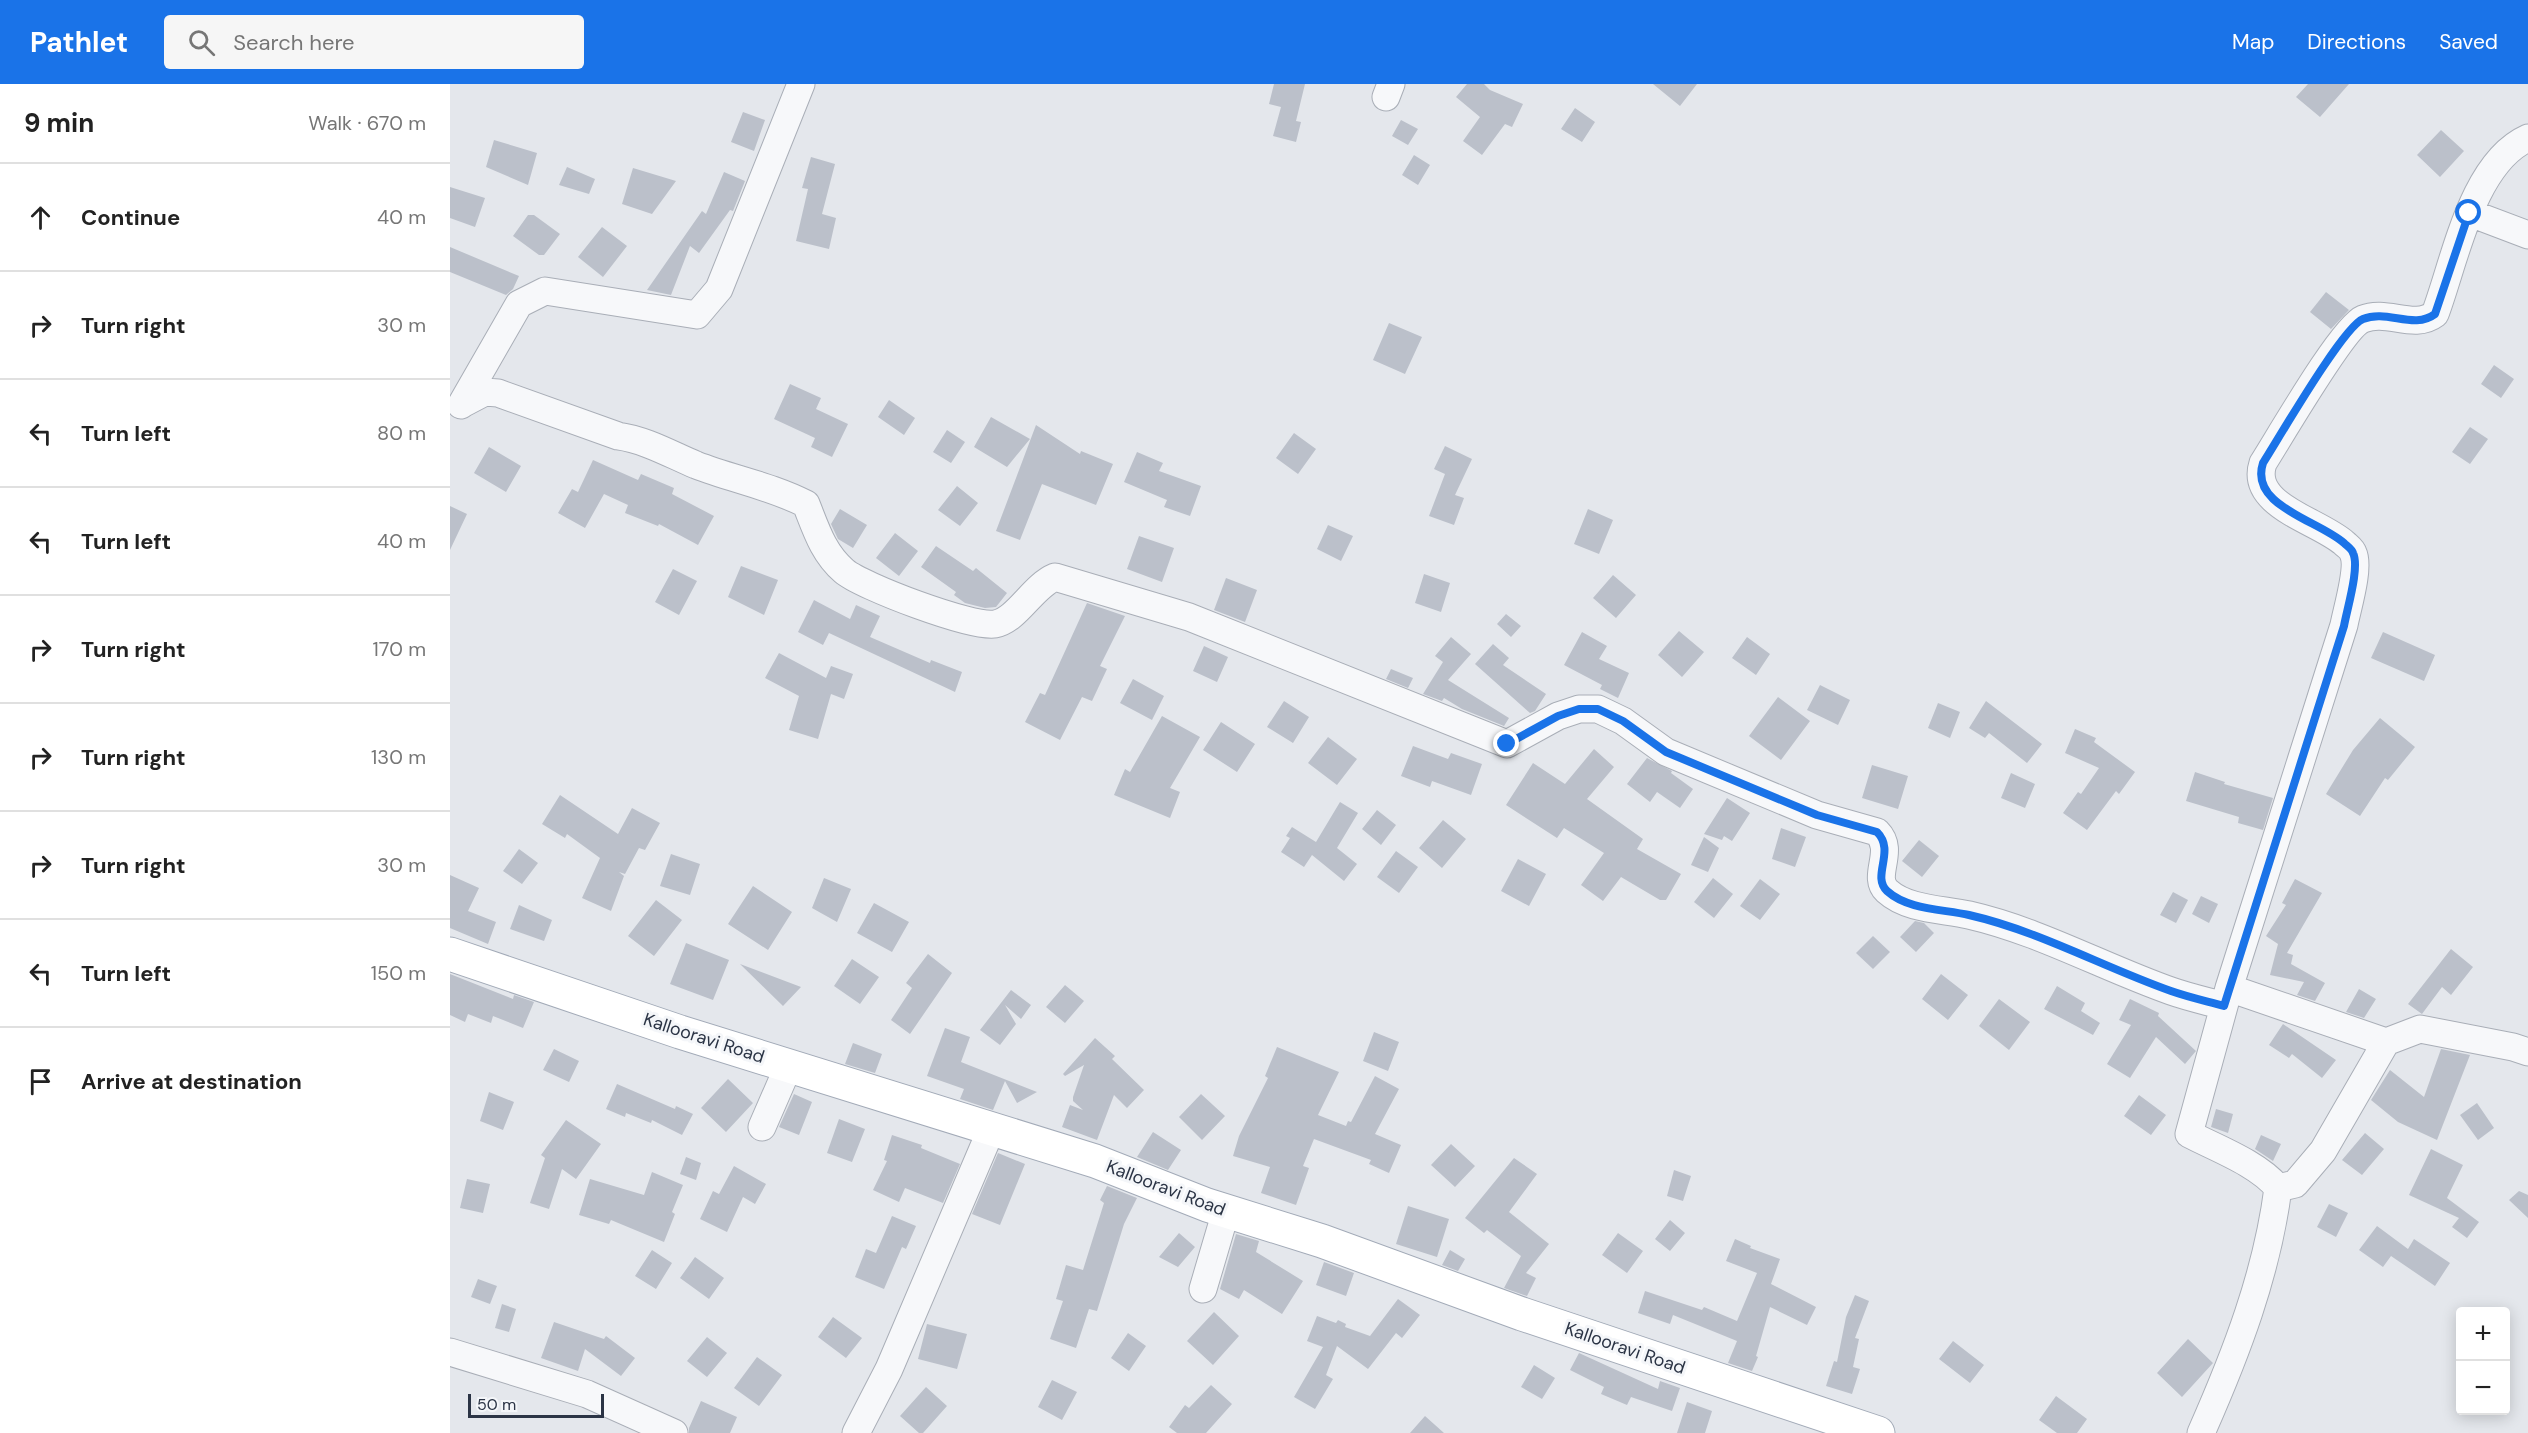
<!DOCTYPE html>
<html lang="en">
<head>
<meta charset="utf-8">
<style>
  body { margin:0; font-family:"DM Sans",sans-serif; background:#f6f6f6; color:#222 }
  .controls { position:absolute; right:18px; bottom:18px; display:grid; overflow:hidden; border-radius:6px; box-shadow:0 3px 15px #0003 }
  .controls button { width:54px; height:54px; display:grid; place-items:center; padding:0; border:0; border-bottom:2px solid #e0e0e0; background:#fff; color:#222; font:30px sans-serif }
  .scale { position:absolute; left:18px; bottom:15px; width:136px; box-sizing:border-box; padding-left:6px; border:3px solid #2b3445; border-top:0; font-size:16px; line-height:21px; white-space:nowrap; color:#2b3445; -webkit-text-stroke:4px #f4f6f9; paint-order:stroke }
  .stop { position:absolute; width:18px; height:18px; margin:-14px; border:4px solid #1a73e8; border-radius:50%; background:#fff }
  .stop.end { background:#1a73e8; border-color:#fff; box-shadow:0 2px 6px #0008 }
  .list { margin:0; padding:0; list-style:none }
  h2 { display:flex; justify-content:space-between; align-items:center; height:78px; margin:0; padding:0 24px; font-size:26px }
  h2 small { font-size:20px; font-weight:400; color:#767676 }
  .list li { display:grid; grid-template-columns:39px 1fr auto; gap:18px; align-items:center; box-sizing:border-box; height:108px; padding:0 24px; border-top:2px solid #e0e0e0 }
  .list b { display:block; font-size:22px; white-space:nowrap }
  .list em { font-size:20px; font-style:normal; color:#767676 }
  .icon { flex:none; width:33px; height:33px; fill:none; stroke:currentColor; stroke-width:2; stroke-linecap:round; stroke-linejoin:round }
  .map { position:relative; flex:none; width:2078px; height:1349px; overflow:hidden }
  header { display:flex; align-items:center; gap:36px; box-sizing:border-box; height:84px; padding:0 30px; background:#1a73e8; color:#fff }
  header strong { font-size:28px }
  nav { display:flex; gap:33px; margin-inline-start:auto; font-size:21px }
  .search { width:420px; height:54px; background:#f6f6f6; display:flex; align-items:center; gap:15px; box-sizing:border-box; padding:0 21px; border-radius:6px; color:#767676; font-size:22px }
  main { display:flex }
  aside { flex:1; background:#fff }
  .map>svg:first-child { display:block }
  .building { fill:#bbc0ca }
  .lines { fill:none; stroke-linecap:round; stroke-linejoin:round }
  .minor-casing { stroke:#a9aeb7; stroke-width:29 }
  .major-casing { stroke:#a3abb8; stroke-width:35 }
  .minor { stroke:#f7f8fa; stroke-width:27 }
  .major { stroke:#fff; stroke-width:33 }
  .route { stroke:#1a73e8; stroke-width:8 }
  .labels { text-anchor:middle; stroke-width:6; stroke-linejoin:round; paint-order:stroke }
  .street-label { font-size:18px; fill:#2b3445; stroke:#f4f6f9 }
</style>
</head>
<body>
<header>
<strong>Pathlet</strong>
<div class="search"><svg class="icon" aria-label="search" viewBox="0 0 24 24"><circle cx="10" cy="10" r="6"/><path d="M15 15l6 6"/></svg>Search here</div>
<nav><a>Map</a><a>Directions</a><a>Saved</a></nav>
</header>
<main>
<aside>
<h2>9 min<small>Walk · 670 m</small></h2>
<ul class="list">
<li><svg class="icon" aria-label="ahead" viewBox="0 0 24 24"><path d="M12 20V5M6 11l6-6 6 6"/></svg><div><b>Continue</b></div><em>40 m</em></li>
<li><svg class="icon" aria-label="right" viewBox="0 0 24 24"><path d="M7 20v-9h11M14 6l5 5-5 5"/></svg><div><b>Turn right</b></div><em>30 m</em></li>
<li><svg class="icon" aria-label="left" viewBox="0 0 24 24"><path d="M17 20v-9H6M10 6l-5 5 5 5"/></svg><div><b>Turn left</b></div><em>80 m</em></li>
<li><svg class="icon" aria-label="left" viewBox="0 0 24 24"><path d="M17 20v-9H6M10 6l-5 5 5 5"/></svg><div><b>Turn left</b></div><em>40 m</em></li>
<li><svg class="icon" aria-label="right" viewBox="0 0 24 24"><path d="M7 20v-9h11M14 6l5 5-5 5"/></svg><div><b>Turn right</b></div><em>170 m</em></li>
<li><svg class="icon" aria-label="right" viewBox="0 0 24 24"><path d="M7 20v-9h11M14 6l5 5-5 5"/></svg><div><b>Turn right</b></div><em>130 m</em></li>
<li><svg class="icon" aria-label="right" viewBox="0 0 24 24"><path d="M7 20v-9h11M14 6l5 5-5 5"/></svg><div><b>Turn right</b></div><em>30 m</em></li>
<li><svg class="icon" aria-label="left" viewBox="0 0 24 24"><path d="M17 20v-9H6M10 6l-5 5 5 5"/></svg><div><b>Turn left</b></div><em>150 m</em></li>
<li><svg class="icon" aria-label="arrive" viewBox="0 0 24 24"><path d="M6 21V4h12l-3 4 3 4H6"/></svg><div><b>Arrive at destination</b></div></li>
</ul>
</aside>
<div class="map">
<svg width="2078" height="1349" viewBox="0 0 2078 1349">
  <rect width="100%" height="100%" fill="#e4e7ec"/>
  <path class="building" d="M824,0h31l-9,37 5,1 -5,20 -23,-6 8,-29 -12,-3z
    M1017,0h17l6,6 33,14 -11,23 -7,-3 -23,31 -19,-14 17,-24 -24,-20z
    M1203,0h44l-17,22z
    M1858,0h41l-29,33 -24,-20z
    M1125,24l20,14 -13,20 -21,-13z
    M293,28l22,8 -11,31 -23,-9z
    M951,36l17,9 -10,16 -16,-9z
    M1991,46l23,21 -24,26 -23,-22z
    M44,56l43,13 -9,32 -42,-18z
    M964,71l16,10 -12,20 -16,-10z
    M361,73l24,7 -13,50 14,4 -7,31 -33,-8 12,-52 -6,-1z
    M117,83l28,12 -6,15 -30,-9z
    M183,84l43,13 -24,33 -30,-10z
    M274,88l21,9 -12,30 -3,-1 -31,43 -9,-7 -19,49 -24,-5 55,-79 4,3z
    M0,103l35,11 -10,29 -25,-9z
    M78,131h6l26,19 -16,21h-5l-26,-19z
    M152,143l25,19 -24,31 -25,-20z
    M0,163l69,29 -6,13 -7,6 -56,-23z
    M1876,208l23,18 -18,19 -21,-17z
    M939,239l33,14 -17,37 -32,-14z
    M2044,281l20,14 -13,19 -20,-14z
    M340,300l31,14 -5,11 32,15 -16,33 -21,-10 4,-9 -41,-19z
    M439,316l26,18 -11,17 -26,-18z
    M541,333l39,22 -23,28 -33,-20z
    M586,341l44,29 1,-3 32,13 -17,41 -54,-21 -22,56 -24,-9z
    M2020,343l18,12 -18,25 -18,-12z
    M497,346l18,12 -14,21 -18,-11z
    M844,349l22,16 -18,25 -22,-16z
    M995,362l27,13 -17,36 9,3 -10,27 -25,-9 16,-42 -11,-5z
    M39,363l32,19 -15,26 -32,-19z
    M687,368l26,11 -4,8 42,15 -11,30 -26,-9 3,-7 -43,-18z
    M143,376l45,20 3,-6 33,14 -2,6 42,22 -16,29 -39,-21 -1,2 -33,-13 3,-8 -24,-11 -19,34 -27,-15 14,-24 6,3z
    M507,402l21,17 -18,23 -22,-16z
    M0,422l17,8 -17,36z
    M390,425l27,16 -14,23 -15,-9 -7,-15z
    M1138,425l25,11 -14,34 -25,-10z
    M878,441l25,11 -12,25 -24,-12z
    M445,449l23,18 -19,25 -23,-18z
    M689,452l35,12 -12,34 -35,-13z
    M486,462l37,25 3,-3 31,25 -11,14 -11,1 -20,-5 -11,-8 2,-3 -35,-25z
    M291,482l37,14 -14,35 -36,-18z
    M223,485l24,12 -18,34 -24,-13z
    M974,490l26,9 -9,29 -26,-9z
    M1163,491l23,20 -20,23 -23,-20z
    M776,494l31,12 -12,32 -31,-12z
    M364,516l36,19 6,-14 24,11 -10,21 60,26 1,-3 31,12 -7,20 -126,-59 -6,12 -25,-13z
    M637,519l38,13 -25,50 7,3 -15,32 -10,-4 -22,43 -35,-18 15,-29 5,2z
    M1056,530l15,12 -10,11 -14,-13z
    M1229,547l25,21 -22,25 -24,-22z
    M1132,548l25,14 -8,13 30,14 -11,25 -18,-9 2,-4 -38,-20z
    M1933,548l52,23 -11,26 -53,-23z
    M1001,553l20,17 -23,26 61,38 -5,8 -42,-17 -18,-11 -2,3 -19,-7 20,-32 -8,-6z
    M1297,553l23,17 -14,21 -24,-17z
    M1043,560l16,14 -6,7 43,29 -11,17 -5,2 -55,-49z
    M754,562l24,11 -11,25 -24,-11z
    M329,569l47,25 5,-12 22,8 -9,25 -13,-5 -13,45 -29,-9 10,-34 -34,-18z
    M941,585l22,9 -5,10 -22,-9z
    M683,595l31,17 -12,24 -32,-17z
    M1370,601l30,15 -12,25 -31,-15z
    M1328,613l32,24 -29,39 -32,-24z
    M834,617l25,16 -16,26 -26,-16z
    M1536,617l56,43 -15,19 -38,-30 -4,5 -16,-10z
    M1488,619l22,9 -10,26 -22,-10z
    M712,632l38,21 -30,51 10,4 -10,26 -56,-23 11,-26 5,3z
    M1930,634l35,29 -27,33 -3,-2 -25,38 -34,-22 27,-44z
    M771,638l34,22 -18,28 -34,-22z
    M1625,645l21,9 -2,4 41,30 -16,22 -3,-3 -29,39 -24,-17 15,-21 3,2 18,-26 -34,-15z
    M878,653l29,22 -20,26 -29,-22z
    M963,662l35,13 3,-6 31,11 -11,31 -39,-14 -2,6 -29,-11z
    M1144,665l20,18 -27,32 56,40 -6,10 44,25 -15,26h-6l-39,-23 -18,24 -22,-16 23,-32 -40,-25 -7,10 -51,-33 27,-42 32,21z
    M1197,674l25,13 -1,2 22,16 -13,19 -23,-16 -7,10 -23,-18z
    M1422,681l36,11 -10,33 -36,-11z
    M1745,688l30,10 -1,2 49,14 -10,32 -25,-7 1,-6 -53,-16z
    M1561,689l24,11 -10,24 -24,-10z
    M110,711l58,39 14,-26 28,15 -15,27 -6,-2 -14,26 -6,-2 5,4 -13,35 -29,-13 18,-40 -33,-24 -2,4 -23,-14z
    M1277,714l23,15 -18,28 -8,-5 -2,4 -18,-6z
    M890,718l18,11 -21,35 20,16 -13,17 -32,-26 -8,12 -23,-15 9,-14 -4,-2 6,-9 24,15z
    M927,726l19,15 -15,20 -19,-16z
    M993,736l23,19 -24,29 -23,-20z
    M1331,744l25,9 -11,30 -23,-8z
    M1254,753l15,11 -11,24 -17,-7z
    M1469,756l20,16 -17,21 -20,-16z
    M69,765l19,14 -16,21 -19,-13z
    M946,767l22,16 -19,26 -22,-16z
    M221,770l29,10 -10,31 -30,-9z
    M1068,775l28,15 -17,32 -28,-15z
    M0,791l29,13 -11,23 28,11 -8,22 -38,-16z
    M374,794l27,11 -14,33 -25,-14z
    M1263,794l20,16 -19,24 -20,-16z
    M1310,795l20,15 -20,26 -20,-14z
    M1845,795l27,14 -35,60 6,2 -2,9 34,19 -10,18 -18,-6 7,-13 -34,-7 8,-31 -12,-8 20,-31 -4,-2z
    M303,802l39,26 -24,38 -40,-26z
    M1723,808l15,8 -12,23 -16,-8z
    M1751,812l17,8 -9,19 -17,-9z
    M206,816l26,20 -28,36 -26,-20z
    M424,819l35,19 -17,30 -35,-19z
    M69,821l33,15 -8,21 -34,-12z
    M1465,837l9,2 10,10 -18,19 -16,-15z
    M1423,852l17,16 -17,17 -17,-16z
    M236,859l43,17 -16,40 -43,-16z
    M2001,865l22,18 -22,28 -9,-8 -20,27 -14,-10z
    M478,870l24,19 -42,61 -19,-14 21,-32 -6,-5z
    M402,875l27,18 -19,27 -26,-18z
    M290,880l61,23 -18,19z
    M0,890l63,25 1,-4 20,7 -11,26 -30,-12 -2,7 -23,-9 -3,8 -15,-7z
    M1491,890l27,21 -20,25 -26,-21z
    M615,901l19,16 -19,22 -19,-16z
    M1607,902l28,17 -4,8 19,12 -7,12 -49,-26z
    M1909,905l17,10 -12,19 -18,-6z
    M561,906l20,15 -10,14 -16,-14 11,19 -16,21 -20,-15z
    M1549,915l31,23 -21,28 -30,-24z
    M1680,915l29,14 -1,3 38,35 -11,13 -29,-27 -26,41 -23,-14 24,-39 -12,-5z
    M1833,940l53,36 -14,18 -30,-24 -3,4 -20,-13z
    M495,944l25,9 -9,25 76,30 -20,11 -12,-22 -12,29 -33,-11 4,-10 -37,-13z
    M924,948l25,10 -11,29 -25,-10z
    M645,954l20,18 -3,3 32,31 -17,18 -13,-13 -17,45 -35,-13 8,-22 13,5 -10,-9v-4l11,-32 -19,11 -2,-2z
    M403,959l29,11 -7,19 -30,-9z
    M827,963l62,25 -21,43 28,11 2,-5 3,1 24,-46 24,13 -24,45 26,11 -12,28 -20,-9 2,-4 -57,-21 -11,27 6,2 -13,37 -35,-12 9,-26 -37,-11 6,-20 29,-58 -3,-2z
    M104,965l25,12 -10,21 -26,-12z
    M1991,965l29,6 -33,85 -39,-18 -27,-22 19,-30 34,27z
    M278,995l25,24 -27,29 -25,-24z
    M167,1000l58,25 1,-3 17,8 -11,21 -30,-15 -1,3 -25,-10 -1,4 -19,-8z
    M39,1008l25,10 -11,28 -23,-9z
    M344,1010l18,8 -13,33 -20,-8z
    M751,1010l24,22 -23,24 -23,-23z
    M1689,1011l27,20 -15,20 -27,-19z
    M2027,1019l17,25 -16,12 -18,-25z
    M1766,1025l17,5 -5,19 -17,-6z
    M389,1035l26,10 -13,33 -25,-9z
    M116,1036l35,24 -25,35 -14,-10 -13,40 -19,-6 15,-45 -4,-3z
    M703,1048l28,18 -13,20 -31,-13z
    M1915,1049l19,16 -22,26 -20,-15z
    M442,1051l30,10 -1,3 39,16 -17,39 -38,-15 -6,14 -26,-12 14,-29 -3,-1z
    M1811,1051l20,9 -8,17 -18,-12z
    M1001,1060l24,22 -20,21 -24,-22z
    M1981,1065l32,16 -16,33 32,24 -12,16 -15,-11 7,-9 -50,-23z
    M548,1069l27,11 -25,61 -28,-11z
    M236,1073l15,6 -5,17 -16,-6z
    M1064,1074l23,16 -28,38 40,32 -23,29 10,5 -9,18 -23,-8 17,-32 -34,-26 -3,3 -19,-15z
    M284,1082l32,18 -11,20 -12,-7 -16,35 -27,-13 13,-28 6,3z
    M1224,1086l17,6 -8,25 -16,-5z
    M202,1088l31,13 -11,27 3,2 -11,28 -53,-22 -2,4 -30,-9 11,-36 54,16z
    M17,1095l23,5 -7,29 -23,-5z
    M657,1102l30,12 -13,26 -27,87 -8,-2 -13,39 -26,-9 13,-38 -7,-2 10,-34 17,5 21,-67 -4,-3z
    M2069,1107l9,4v23l-19,-18z
    M1879,1120l19,9 -12,24 -19,-10z
    M958,1122l41,13 -12,38 -41,-13z
    M442,1132l24,10 -10,23 -4,-2 -18,42 -29,-12 11,-28 10,4z
    M1220,1136l15,13 -15,18 -15,-12z
    M1927,1142l31,23 6,-10 36,24 -15,23 -44,-30 -8,11 -24,-17z
    M729,1149l16,14 -17,20 -19,-10z
    M1168,1149l25,18 -16,22 -25,-18z
    M786,1150l23,7 -3,11 47,29 -21,33 -38,-24 -5,9 -19,-10z
    M1285,1155l16,7 -1,2 30,11 -9,25 45,23 -9,18 -37,-18 -14,49 2,1 -6,14 -24,-8 9,-22 -64,-26 -3,9 -32,-11 7,-22 57,19 2,-3 33,14 20,-48 -31,-12z
    M202,1166l20,13 -16,26 -21,-13z
    M1000,1166l15,9 -7,12 -16,-6z
    M245,1173l29,21 -15,21 -29,-21z
    M874,1178l30,11 -8,23 -30,-11z
    M28,1195l19,7 -7,18 -19,-7z
    M1405,1211l14,6 -14,37 4,1 -6,28 7,2 -8,25 -26,-8 8,-25 3,1 9,-45z
    M948,1215l22,16 -18,23 -6,-5 -28,36 -31,-23 -11,29 7,4 -18,30 -21,-12 29,-50 -16,-6 10,-25 19,7 2,-3 8,4 -1,3 25,9z
    M52,1220l14,5 -7,23 -14,-4z
    M764,1228l25,24 -26,29 -26,-24z
    M383,1233l29,21 -16,20 -28,-21z
    M104,1238l50,17 2,-3 29,22 -14,18 -36,-27 -7,22 -37,-13z
    M477,1240l40,10 -10,35 -39,-10z
    M678,1249l18,13 -17,25 -18,-13z
    M257,1253l20,16 -20,24 -20,-16z
    M1738,1255l25,24 -31,34 -25,-24z
    M1503,1257l31,24 -14,18 -31,-24z
    M1129,1269l79,36 2,-8 20,7 -8,23 -41,-14 -4,8 -26,-11 3,-7 -34,-17z
    M307,1273l25,18 -23,31 -25,-18z
    M1084,1281l21,13 -13,21 -21,-12z
    M602,1296l25,12 -15,28 -24,-13z
    M761,1301l21,19 -26,29h-29l-8,-6 16,-22 4,3z
    M476,1303l21,19 -24,27h-4l-19,-17z
    M1606,1312l31,23 -10,14h-20l-18,-13z
    M251,1317l36,16 -7,16h-41v-5z
    M1237,1318l25,9 -7,22h-28z
    M975,1332l19,17h-34z"/>
  <g class="lines">
    <g class="minor-casing">
      <path id="minor" d="M936,13l5,-13
        M2020,129l58,22
        M14,319l21,-11 13,1 120,43c28,4 52,18 78,29 36,14 75,21 110,39 10,25 17,49 38,67 17,15 128,57 151,53 22,-4 38,-38 60,-47l134,40 318,127 51,-28 21,-7h19l25,12 43,31 151,63 60,17c19,19 -6,44 10,59 21,19 56,18 82,24 70,16 134,52 202,76 17,6 35,10 53,15
        M11,321l58,-101 26,-13 152,24 22,-26 82,-205
        M1779,904l157,54 34,-13 93,18 15,5
        M312,1043l27,-62
        M1828,1104l17,-4 28,-33 63,-109
        M753,1205l23,-78
        M0,1268l137,42 87,39
        M406,1349l33,-64 102,-239
        M1751,1349c35,-79 66,-159 77,-245 -19,-24 -62,-40 -89,-54l40,-146 115,-363c3,-16 16,-58 9,-72 -1,-4 -6,-7 -9,-10 -26,-23 -95,-37 -81,-80 16,-25 80,-136 100,-144 24,-10 51,11 72,-5 20,-53 37,-151 93,-176"/>
    </g>
    <g class="major-casing">
      <path id="major" d="M0,870l230,78 415,129 112,44 115,36 200,73 356,119"/>
    </g>
    <use href="#minor" class="minor"/>
    <use href="#major" class="major"/>
  </g>
  <g class="lines">
    <path class="route" d="M1057,660l51,-28 21,-7h19l25,12 43,31 151,63 60,17c19,19 -6,44 10,59 21,19 56,18 82,24 70,16 134,52 202,76 17,6 35,10 53,15l120,-380c3,-17 16,-59 9,-73 -1,-4 -6,-7 -9,-10 -26,-23 -95,-37 -81,-80 16,-25 80,-136 100,-144 24,-10 51,11 72,-5l34,-101"/>
  </g>
  <g class="labels">
    <g class="street-label">
      <text transform="translate(254 954) rotate(18)" y="6">Kallooravi Road</text>
      <text transform="translate(716 1104) rotate(21)" y="6">Kallooravi Road</text>
      <text transform="translate(1175 1264) rotate(19)" y="6">Kallooravi Road</text>
    </g>
  </g>
</svg>
<div class="controls">
<button>+</button>
<button>−</button>
</div>
<div class="scale">50 m</div>
<div class="stop" style="left:2019px;top:129px"></div>
<div class="stop end" style="left:1057px;top:660px"></div>
</div>
</main>
</body>
</html>
